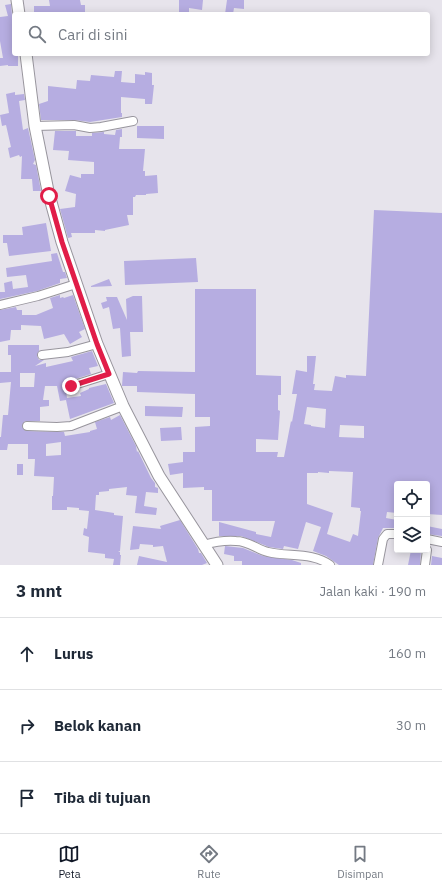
<!DOCTYPE html>
<html lang="id">
<head>
<meta charset="utf-8">
<style>
  body { margin:0; font-family:"IBM Plex Sans",sans-serif; background:#f2f2f3; color:#1f2937 }
  .controls { position:absolute; right:12px; bottom:12px; display:grid; overflow:hidden; border-radius:4px; box-shadow:0 2px 10px #0003 }
  .controls button { width:36px; height:36px; display:grid; place-items:center; padding:0; border:0; border-bottom:1px solid #e0e1e3; background:#fff; color:#1f2937; font:20px sans-serif }
  .stop { position:absolute; width:12px; height:12px; margin:-9px; border:3px solid #e11d48; border-radius:50%; background:#fff }
  .stop.end { background:#e11d48; border-color:#fff; box-shadow:0 1px 4px #0008 }
  .list { margin:0; padding:0; list-style:none }
  h2 { display:flex; justify-content:space-between; align-items:center; height:52px; margin:0; padding:0 16px; font-size:17px }
  h2 small { font-size:13px; font-weight:400; color:#747a83 }
  .list li { display:grid; grid-template-columns:26px 1fr auto; gap:12px; align-items:center; box-sizing:border-box; height:72px; padding:0 16px; border-top:1px solid #e0e1e3 }
  .list b { display:block; font-size:15px; white-space:nowrap }
  .list em { font-size:13px; font-style:normal; color:#747a83 }
  .icon { flex:none; width:22px; height:22px; fill:none; stroke:currentColor; stroke-width:2; stroke-linecap:round; stroke-linejoin:round }
  .map { position:relative; flex:none; width:442px; height:565px; overflow:hidden }
  .search { position:absolute; background:#fff; box-shadow:0 2px 10px #0003; left:12px; right:12px; top:12px; height:44px; display:flex; align-items:center; gap:10px; box-sizing:border-box; padding:0 14px; border-radius:4px; color:#747a83; font-size:15px }
  .sheet { height:268px; background:#fff }
  nav { display:flex; justify-content:space-around; align-items:center; box-sizing:border-box; height:56px; border-top:1px solid #e0e1e3; background:#fff; font-size:11px; color:#747a83 }
  nav a { display:grid; justify-items:center; gap:2px }
  nav .on { color:#111827 }
  .map>svg:first-child { display:block }
  .building { fill:#b6ade1; fill-rule:evenodd }
  .lines { fill:none; stroke-linecap:round; stroke-linejoin:round }
  .street-casing { stroke:#98959d; stroke-width:10 }
  .secondary-casing { stroke:#98959d; stroke-width:13 }
  .street { stroke:#fff; stroke-width:8 }
  .secondary { stroke:#fff; stroke-width:11 }
  .route { stroke:#e11d48; stroke-width:5 }
</style>
</head>
<body>
<div class="map">
<svg width="442" height="565" viewBox="0 0 442 565">
  <rect width="100%" height="100%" fill="#e7e4ec"/>
  <path class="building" d="M49,0h31l1,5h4v9h-51v-8h16z
    M179,0h24l-1,10 -13,-2v5h-10z
    M227,0h17v9l-10,-1 -1,6h-8z
    M11,4l1,11 2,4v36h4v11h-10v-1l-8,1v-8h3l-3,-17v-24l8,-1 -3,-11z
    M115,71h7l-1,11 12,1h2v-9l10,1v-3l7,1v12h2l-2,19h-7v-5l-24,-2v16h1v4l-32,5 -16,-2h-33l-2,-16 9,-3v-15l28,3 1,-9 13,1 1,-6 23,2z
    M15,92v3l9,-1 1,6 -6,1 4,29 5,-2 7,32 -2,4 3,1 5,26h-8l-1,-12h-11l1,-23 -2,1 -1,-2 -9,3 -2,-10 3,-1 -5,-22 -4,1 -2,-11 9,-2 -3,-19z
    M137,126h27v13l-27,-1z
    M122,129v8h-2l-1,12h26l-2,22h2v5l12,-1 1,18 -12,1v1h-10l-1,2h-2v18h-6l2,10 -24,5v1l-10,-1v3h-24l1,4 -4,1 -8,-29 15,-2 1,-13 -11,-3 5,-16 11,3v-4h13v-12l-26,-2 1,-9 -16,-1 2,-19h-3h24v5h16v-3l12,-1v2l11,1 1,-5z
    M374,210l68,3v302l-15,-1v-30h-30v29l-10,-1 -1,6 11,2v8h-14l-5,10 -5,27h-34l-13,-9 -13,-5 8,-24 -15,-5 -8,27 -14,-3 -1,3 -14,-2 -28,-11h-22v-14l37,10v2l15,3 4,-16h-63v-31h-8v-3l-21,1v-15l-13,2 -2,-11 15,-2v-10h12v-25l15,-1v-9h-15v-23l-58,-2v-6h-15l1,-14 14,1 1,-2 57,1v-83h61v86l25,1v19h-3v15l2,1 -2,29 -22,-1v13h22l-1,5h7l7,-36 1,1 5,-28h-5l4,-24 11,2v-16h9l-3,28h2l-1,6 18,1 3,-15 11,2v-3l20,1zM307,407l19,2 -1,19 -14,-2v-1l-7,-1zM340,425l24,1v12l-25,-1zM329,471l24,1 -2,35 9,1v3h1l-3,25 -5,-2 -3,8 -23,-8 6,-21 -26,-9v-31h11v-1l11,1z
    M46,223l5,28 -42,5 -2,-13h-4v-8h20l-1,-8z
    M57,253l6,19h2l2,6 -7,1v4l-23,8 -37,8v-7h5l-1,-9 8,-2 1,8 15,-2 -2,-12 -19,2 -1,-9 46,-7 -1,-7z
    M196,258l2,24 -73,3 -1,-24z
    M109,279l3,7 -21,1v-1z
    M60,295v3l3,-1 1,1 9,-3 12,34 -6,3 3,5 -12,7 -6,-10 -20,5 -3,-13 -20,-1v5h-10l-1,10 -10,2v-32l16,-3 1,3h5v5h14l17,-7 -3,-10z
    M133,296h9l1,36h-13l1,24 -9,1 -2,-29 -7,1 -4,-22 -6,2 -2,-6 6,-2 -1,-4h11l10,23 -1,-21z
    M8,345h31v6l-2,5 2,4h5l-9,6 11,-3v4l27,-6 -2,-4 21,-6 6,15 -9,2 2,6 -22,7 -4,3 2,14 14,-2 -1,-3 9,-4v-1l17,-4 8,19 -44,16 -4,-19 -6,1 -3,-15h-12l-2,14h6v6l-9,1v14h-15l-3,5 2,4 2,1 38,1 1,4 25,-4v-1l7,-2 -2,-7 15,-5 1,3 9,-5 16,31 1,6 1,-1 13,27 4,5v4l3,1v5l-12,-1 -2,14 13,2 -1,7 -21,-2 2,-17 -11,-1 1,-8 -18,2v2l-10,1v3h-3l-1,15 19,3v2l9,1 -3,35h-2l2,1v3h1l-1,10h-7l1,-6 -9,-1v-4l-17,-2 1,-15 -6,-2 1,-7 3,1 2,-18 -10,-1v-2l-12,-1v3h-15v-14h1l1,-19 -20,-1 1,-17h-7v-15h-20l-1,6h-7v-13h1l2,-22h5l3,-33 -11,1v-11h11v-17h-3zM20,373h15l-1,14h-14zM61,442v13l-15,1v-12z
    M145,406l38,1 -1,10 -37,-1z
    M181,427l1,13 -21,1 -1,-13z
    M17,464h6v11h-6z
    M180,520l18,29 1,4h2l6,10 -5,2h-65l2,-9 28,6 -4,-16 -10,1v-2l-13,-1 -1,5 -9,1 3,-24 28,3 -1,-3z
    M427,526l15,3v7l-15,-2z
    M225,546l18,2 20,8 29,4 9,3v2h-59v-4h-8v-5l-10,-2z
    M411,550h10l-1,15h-12z
    M432,556l10,2v7h-11z"/>
  <g class="lines">
    <g class="street-casing">
      <path id="street" d="M35,126l39,-1 16,3 11,-1 32,-6
        M0,305l38,-9 38,-12
        M42,355l26,-3 29,-8
        M71,386l38,-12
        M27,426l30,1 14,-1 52,-20
        M427,539l15,3
        M203,545c11,-3 22,-5 33,-4 13,0 22,9 32,11 20,5 45,0 62,13
        M378,565l5,-26 4,-5h10
        M425,565l2,-15"/>
    </g>
    <g class="secondary-casing">
      <path id="secondary" d="M17,0l2,14
        M26,54l9,72 13,65 14,51 35,102 26,62 36,70 58,89"/>
    </g>
    <use href="#street" class="street"/>
    <use href="#secondary" class="secondary"/>
  </g>
  <g class="lines">
    <path class="route" d="M49,196l13,46 35,102 12,30 -38,12"/>
  </g>
</svg>
<div class="controls">
<button><svg class="icon" aria-label="locate" viewBox="0 0 24 24"><circle cx="12" cy="12" r="6"/><path d="M12 2v4M12 18v4M2 12h4M18 12h4"/></svg></button>
<button><svg class="icon" aria-label="layers" viewBox="0 0 24 24"><path d="M12 4l9 5-9 5-9-5zM3 14l9 5 9-5"/></svg></button>
</div>
<div class="stop" style="left:49px;top:196px"></div>
<div class="stop end" style="left:71px;top:386px"></div>
<div class="search"><svg class="icon" aria-label="search" viewBox="0 0 24 24"><circle cx="10" cy="10" r="6"/><path d="M15 15l6 6"/></svg>Cari di sini</div>
</div>
<section class="sheet">
<h2>3 mnt<small>Jalan kaki · 190 m</small></h2>
<ul class="list">
<li><svg class="icon" aria-label="ahead" viewBox="0 0 24 24"><path d="M12 20V5M6 11l6-6 6 6"/></svg><div><b>Lurus</b></div><em>160 m</em></li>
<li><svg class="icon" aria-label="right" viewBox="0 0 24 24"><path d="M7 20v-9h11M14 6l5 5-5 5"/></svg><div><b>Belok kanan</b></div><em>30 m</em></li>
<li><svg class="icon" aria-label="arrive" viewBox="0 0 24 24"><path d="M6 21V4h12l-3 4 3 4H6"/></svg><div><b>Tiba di tujuan</b></div></li>
</ul>
</section>
<nav>
<a class="on"><svg class="icon" aria-label="map" viewBox="0 0 24 24"><path d="M3 6l6-2 6 2 6-2v14l-6 2-6-2-6 2zM9 4v14M15 6v14"/></svg>Peta</a>
<a><svg class="icon" aria-label="directions" viewBox="0 0 24 24"><path d="M12 3l9 9-9 9-9-9zM9 14v-3h6M13 9l2 2-2 2"/></svg>Rute</a>
<a><svg class="icon" aria-label="saved" viewBox="0 0 24 24"><path d="M7 4h10v16l-5-4-5 4z"/></svg>Disimpan</a>
</nav>
</body>
</html>
